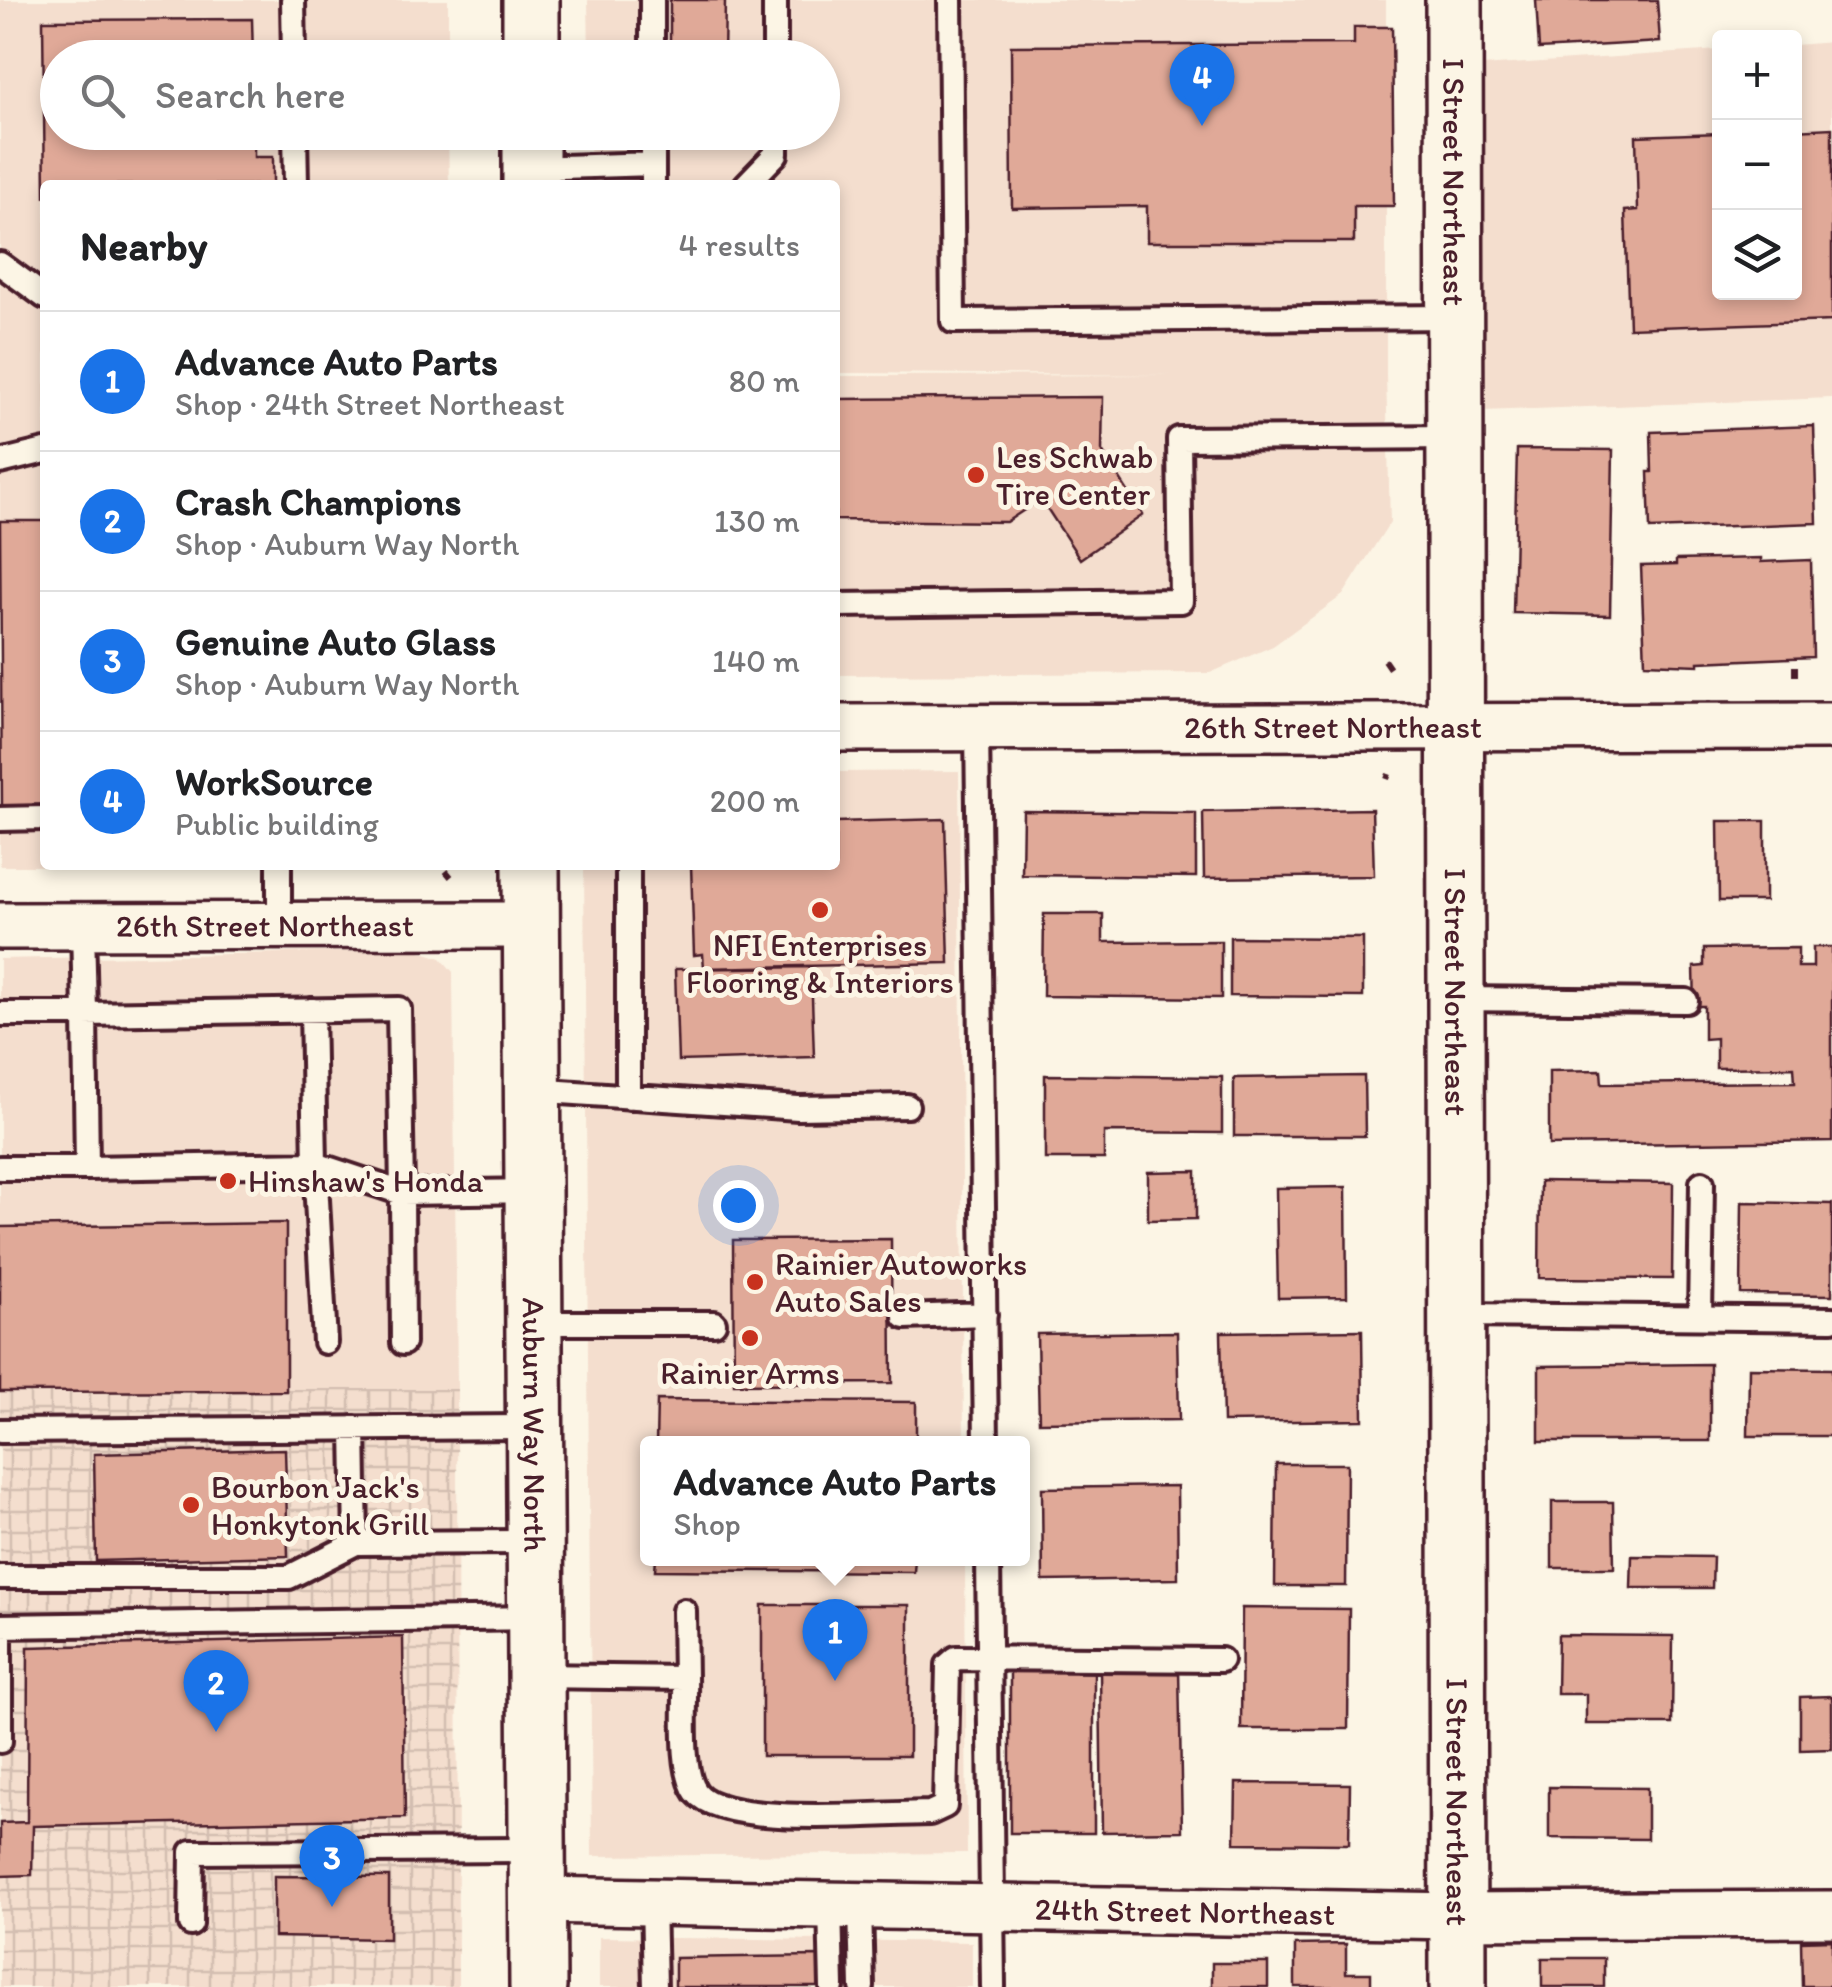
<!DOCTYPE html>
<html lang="en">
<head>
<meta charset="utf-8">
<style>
  body { margin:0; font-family:Itim,sans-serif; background:#f2f2f2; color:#202124 }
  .controls { position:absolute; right:30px; top:30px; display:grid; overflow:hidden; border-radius:10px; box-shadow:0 5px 15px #0003 }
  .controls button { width:90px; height:90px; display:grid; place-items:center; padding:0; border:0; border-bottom:2px solid #e0e0e0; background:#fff; color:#202124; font:50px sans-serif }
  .you { position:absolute; left:738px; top:1205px; width:35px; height:35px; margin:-25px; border:8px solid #fff; border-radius:50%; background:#1a73e8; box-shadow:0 0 0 15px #1a73e833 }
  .badge { display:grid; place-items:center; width:65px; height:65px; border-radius:50%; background:#1a73e8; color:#fff; font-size:32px; font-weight:700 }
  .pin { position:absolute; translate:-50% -82px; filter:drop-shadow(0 2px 5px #0008) }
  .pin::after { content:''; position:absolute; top:52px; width:35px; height:30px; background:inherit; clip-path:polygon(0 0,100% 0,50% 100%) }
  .popup { position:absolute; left:640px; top:1436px; width:390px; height:130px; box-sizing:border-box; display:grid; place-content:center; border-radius:10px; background:#fff; filter:drop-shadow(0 2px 8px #0005); font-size:32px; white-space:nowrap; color:#757577 }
  .popup b { font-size:38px; color:#202124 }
  .popup::after { content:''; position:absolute; left:50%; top:100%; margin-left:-20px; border:20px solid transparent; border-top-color:#fff }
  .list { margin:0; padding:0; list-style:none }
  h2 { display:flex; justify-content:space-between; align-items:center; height:130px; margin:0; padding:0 40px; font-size:42px }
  h2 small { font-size:32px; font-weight:400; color:#757577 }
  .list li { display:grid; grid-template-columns:65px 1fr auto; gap:30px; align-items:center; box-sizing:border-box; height:140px; padding:0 40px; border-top:2px solid #e0e0e0 }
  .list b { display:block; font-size:38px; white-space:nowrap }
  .list p { margin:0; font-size:32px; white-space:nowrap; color:#757577 }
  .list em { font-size:32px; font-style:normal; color:#757577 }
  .icon { flex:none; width:55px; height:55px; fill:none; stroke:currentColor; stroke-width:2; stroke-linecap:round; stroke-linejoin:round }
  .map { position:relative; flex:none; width:1832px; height:1987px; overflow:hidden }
  .search { position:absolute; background:#fff; box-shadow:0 5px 15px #0003; left:40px; top:40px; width:800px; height:110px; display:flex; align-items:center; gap:25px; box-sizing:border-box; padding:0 35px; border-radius:55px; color:#757577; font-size:38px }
  .panel { position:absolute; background:#fff; box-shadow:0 5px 15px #0003; left:40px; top:180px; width:800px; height:690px; border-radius:10px }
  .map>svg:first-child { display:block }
  .built { fill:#f4dece }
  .industrial { fill:url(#industrial-grid) }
  .building { fill:#e0a998; stroke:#4a1f2b; stroke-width:2.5 }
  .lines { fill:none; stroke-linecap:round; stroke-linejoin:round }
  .service-casing { stroke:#4a1f2b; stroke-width:30 }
  .minor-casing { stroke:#4a1f2b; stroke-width:52 }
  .tertiary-casing { stroke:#4a1f2b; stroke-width:62 }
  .secondary-casing { stroke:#4a1f2b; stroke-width:62 }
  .path { stroke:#4a1f2b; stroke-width:6; stroke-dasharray:10 8; stroke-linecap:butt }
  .service { stroke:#fcf5e5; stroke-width:22 }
  .minor { stroke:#fcf5e5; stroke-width:45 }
  .tertiary { stroke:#fcf5e5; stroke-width:55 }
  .secondary { stroke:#fcf5e5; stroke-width:55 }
  .poi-dot { fill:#c8321e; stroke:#fcf5e5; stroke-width:4 }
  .labels { text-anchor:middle; stroke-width:10; stroke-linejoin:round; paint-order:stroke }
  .street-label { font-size:32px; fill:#4a1f2b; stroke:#fcf5e5 }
  .poi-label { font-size:32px; fill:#4a1f2b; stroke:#fcf5e5; text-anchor:start }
</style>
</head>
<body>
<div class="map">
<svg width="1832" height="1987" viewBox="0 0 1832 1987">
  <defs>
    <pattern id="industrial-grid" width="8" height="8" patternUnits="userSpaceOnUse" patternTransform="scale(2.5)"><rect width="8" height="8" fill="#f4dece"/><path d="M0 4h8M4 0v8" fill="none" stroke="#d3beb1"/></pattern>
  </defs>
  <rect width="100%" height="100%" fill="#fcf5e5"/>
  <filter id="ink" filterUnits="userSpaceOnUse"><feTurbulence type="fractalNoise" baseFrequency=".01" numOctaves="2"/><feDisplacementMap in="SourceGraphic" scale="20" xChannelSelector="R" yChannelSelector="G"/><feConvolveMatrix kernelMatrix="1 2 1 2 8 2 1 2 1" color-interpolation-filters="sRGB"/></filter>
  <g filter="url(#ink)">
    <path class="built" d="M0,0h448v57l-390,1v74l390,1 1,52h-404v680h404l-449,1z
      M588,0h798v375l4,147 -47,73 -70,51 -63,27 -375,2v-299l342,-1 -342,-2v-188h-244l-1,-52 232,-1v-74l-233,-1z
      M1832,42v356l-350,13v-345l237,-16 1,242h74l1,-247z
      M959,771l5,672 -316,1v114l317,1 2,294 -375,3 -8,-991h251v-93z
      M417,950l24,8 12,14 4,417h-457v-430z
      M599,1937l373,5v45h-373z"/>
    <path class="industrial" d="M0,1389h457l1,598h-458z"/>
    <path class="building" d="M670,0h55l-1,58h-65v-13h11z
      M1536,0h121l3,42 -121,7z
      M252,19l1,39h-195v74h196v25h19v28h-228v13l-2,-178z
      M1354,27h38l2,179h-40v36h-207v-36l-135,2 -1,-162 343,-2z
      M1832,128v193l-203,7 -4,-117 13,-1 -2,-74 84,-3v159h74v-162z
      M1103,397l-1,54 41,64 -63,44 -39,-60 -35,23 -171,-2v-121z
      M1814,426l3,97 -167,6 -2,-57h4l-1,-40z
      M1517,449l96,1 -3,165 -97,-2z
      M0,521h45v285l-43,1z
      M1761,558v4l50,-2 2,97 -114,5v3l-54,-2 -4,-97 35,-1v-5z
      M1372,809l2,67 -170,2 -1,-66z
      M1023,811l173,2v64l-174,-2z
      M945,819l4,144 -245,5 -1,-14 -9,1 -3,-90h144v-43z
      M1718,821h47v80h-46z
      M1044,914h59v28l118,-1v57l-178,-2z
      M1230,937l133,1v59l-133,-1z
      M1813,947h19v194l-283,4v-74l52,-1 1,14 193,-2 -1,-15 -78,1v-30l-12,1v-33h-9l-1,-39 10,-1v-17l94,-1v19h15z
      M811,967l3,90 -136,4 -3,-92z
      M1045,1075l177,2v56l-118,-1v27h-59z
      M1364,1076l1,60h-131v-58z
      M1196,1171v48l-48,1v-48z
      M1540,1181l133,2 -1,96 -133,-1z
      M1346,1187l1,110 -69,1 -2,-110z
      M1742,1202l90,2v91l-91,-1z
      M286,1223v168l-286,1v-165z
      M891,1239l1,144 -158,1 -1,-144z
      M1362,1330l1,90 -140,2 -2,-90z
      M1177,1332l2,88 -140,2 -2,-88z
      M1710,1364v77h-171v-75z
      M1749,1368l83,1v67h-84z
      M657,1400l259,2v42h-260z
      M285,1449l3,107 -192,5 -2,-107z
      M1276,1464h71l-1,122h-71z
      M1177,1486l1,93 -135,2 -1,-93z
      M1552,1502h61l1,66h-62z
      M1632,1556l81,1 -1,31h-81z
      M656,1558h259l-1,14 -259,-2z
      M762,1605h147v151h-147z
      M1242,1608l107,1 -1,120h-107z
      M1558,1635l115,1 -1,88h-86v-30h-29z
      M403,1637l2,181 -372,8 -1,49 -32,1v-53l27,-1 1,-175z
      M1179,1669l3,162 -80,1 -2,-162z
      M1010,1671h84v162h-84z
      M1832,1696v53l-32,1v-53z
      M1236,1783l114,1 -1,60 -114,-1z
      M1549,1787l98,1v51l-98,-1z
      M274,1876l115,1v62l-115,-2z
      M1832,1940v46h-30l-1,-45z
      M1346,1944v29h25v14h-76v-42z
      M819,1956l1,31h-145v-29z
      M1542,1958h62v29h-62z
      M1212,1963h56v24h-56z"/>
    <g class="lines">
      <g class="service-casing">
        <path id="service" d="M293,0l1,58
          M652,0v58
          M775,0v58
          M950,0l3,321 501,-4
          M295,132l1,53
          M653,132v53
          M531,168l122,-4
          M746,185l30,-31v-22
          M0,264l45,33
          M0,462l45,-11
          M835,605l346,-4 -2,-162 275,-2
          M977,728l9,716
          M0,819l45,-1
          M279,865v60
          M628,865v232
          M83,926l2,88 314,-5 3,184 131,-2
          M1455,999l231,2
          M312,1010l3,154 87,29 1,150
          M0,1014h85l2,154 228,-4 10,178
          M532,1090l266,18 109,-2
          M0,1168h87
          M1456,1315l376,4
          M905,1317l80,-3
          M1700,1317l2,-134
          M534,1323h180
          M354,1428l2,115
          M0,1431l534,-4
          M988,1558l5,429
          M0,1577h289l67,-34 179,-1
          M684,1611l1,67
          M0,1626l536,-8
          M0,1626v115
          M536,1676l149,2c1,29 -5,92 11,114 27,36 188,21 234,21l15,-7 3,-141 8,-7 265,2
          M653,1902l2,85
          M830,1905l2,82
          M860,1906l2,81
          M191,1924l1,-72 345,-2"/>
      </g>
      <g class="minor-casing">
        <g id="minor">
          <path id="s1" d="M835,728l997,-2"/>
          <path id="s2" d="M0,926l532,-1"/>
          <path id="s3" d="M537,1900l920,16 375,-2"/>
        </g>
      </g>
      <g class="tertiary-casing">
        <g id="tertiary">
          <path id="s4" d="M1454,0l4,1987"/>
        </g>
      </g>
      <g class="secondary-casing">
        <g id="secondary">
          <path d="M531,0v58"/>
          <path d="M531,132v53"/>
          <path id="s5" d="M531,865l7,1122"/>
        </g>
      </g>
      <path class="path" d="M1384,660l9,13
        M1795,666v18
        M1387,779l2,-5
        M446,871l5,6"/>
      <use href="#service" class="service"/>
      <use href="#minor" class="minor"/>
      <use href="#tertiary" class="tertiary"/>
      <use href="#secondary" class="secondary"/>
    </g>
  </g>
  <g class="poi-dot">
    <circle cx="976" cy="475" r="10"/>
    <circle cx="820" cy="910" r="10"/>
    <circle cx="228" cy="1181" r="10"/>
    <circle cx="755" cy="1282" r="10"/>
    <circle cx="750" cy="1338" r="10"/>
    <circle cx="191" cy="1505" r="10"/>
  </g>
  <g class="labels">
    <g class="street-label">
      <text dy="11" stroke="none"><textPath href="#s4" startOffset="182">I Street Northeast</textPath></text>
      <text dy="11" stroke="none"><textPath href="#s1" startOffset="498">26th Street Northeast</textPath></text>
      <text dy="11" stroke="none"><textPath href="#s2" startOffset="265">26th Street Northeast</textPath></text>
      <text dy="11" stroke="none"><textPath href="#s4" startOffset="992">I Street Northeast</textPath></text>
      <text dy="11" stroke="none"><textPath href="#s5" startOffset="560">Auburn Way North</textPath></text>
      <text dy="11" stroke="none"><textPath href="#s4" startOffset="1802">I Street Northeast</textPath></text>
      <text dy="11" stroke="none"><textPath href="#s3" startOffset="648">24th Street Northeast</textPath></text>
    </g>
    <g class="poi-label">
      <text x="996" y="468">Les Schwab<tspan x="996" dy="37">Tire Center</tspan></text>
      <text x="820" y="956" text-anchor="middle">NFI Enterprises<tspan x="820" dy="37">Flooring &amp; Interiors</tspan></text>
      <text x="248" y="1192">Hinshaw's Honda</text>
      <text x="775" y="1275">Rainier Autoworks<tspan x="775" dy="37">Auto Sales</tspan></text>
      <text x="750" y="1384" text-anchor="middle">Rainier Arms</text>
      <text x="211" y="1498">Bourbon Jack's<tspan x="211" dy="37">Honkytonk Grill</tspan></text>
    </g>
  </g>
</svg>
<div class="controls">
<button>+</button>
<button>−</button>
<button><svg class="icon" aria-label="layers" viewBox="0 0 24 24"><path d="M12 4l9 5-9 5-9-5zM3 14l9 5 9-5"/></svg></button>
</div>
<div class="you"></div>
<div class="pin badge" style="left:835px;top:1681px">1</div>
<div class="popup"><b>Advance Auto Parts</b>Shop</div>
<div class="pin badge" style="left:216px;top:1732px">2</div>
<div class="pin badge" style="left:332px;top:1907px">3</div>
<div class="pin badge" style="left:1202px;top:126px">4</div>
<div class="search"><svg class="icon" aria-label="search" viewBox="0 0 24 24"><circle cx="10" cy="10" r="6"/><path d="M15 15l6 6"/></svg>Search here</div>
<section class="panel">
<h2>Nearby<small>4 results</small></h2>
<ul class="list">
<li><span class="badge">1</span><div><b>Advance Auto Parts</b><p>Shop · 24th Street Northeast</p></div><em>80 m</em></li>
<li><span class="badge">2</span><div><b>Crash Champions</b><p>Shop · Auburn Way North</p></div><em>130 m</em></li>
<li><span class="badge">3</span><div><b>Genuine Auto Glass</b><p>Shop · Auburn Way North</p></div><em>140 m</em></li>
<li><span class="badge">4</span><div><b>WorkSource</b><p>Public building</p></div><em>200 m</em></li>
</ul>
</section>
</div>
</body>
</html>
